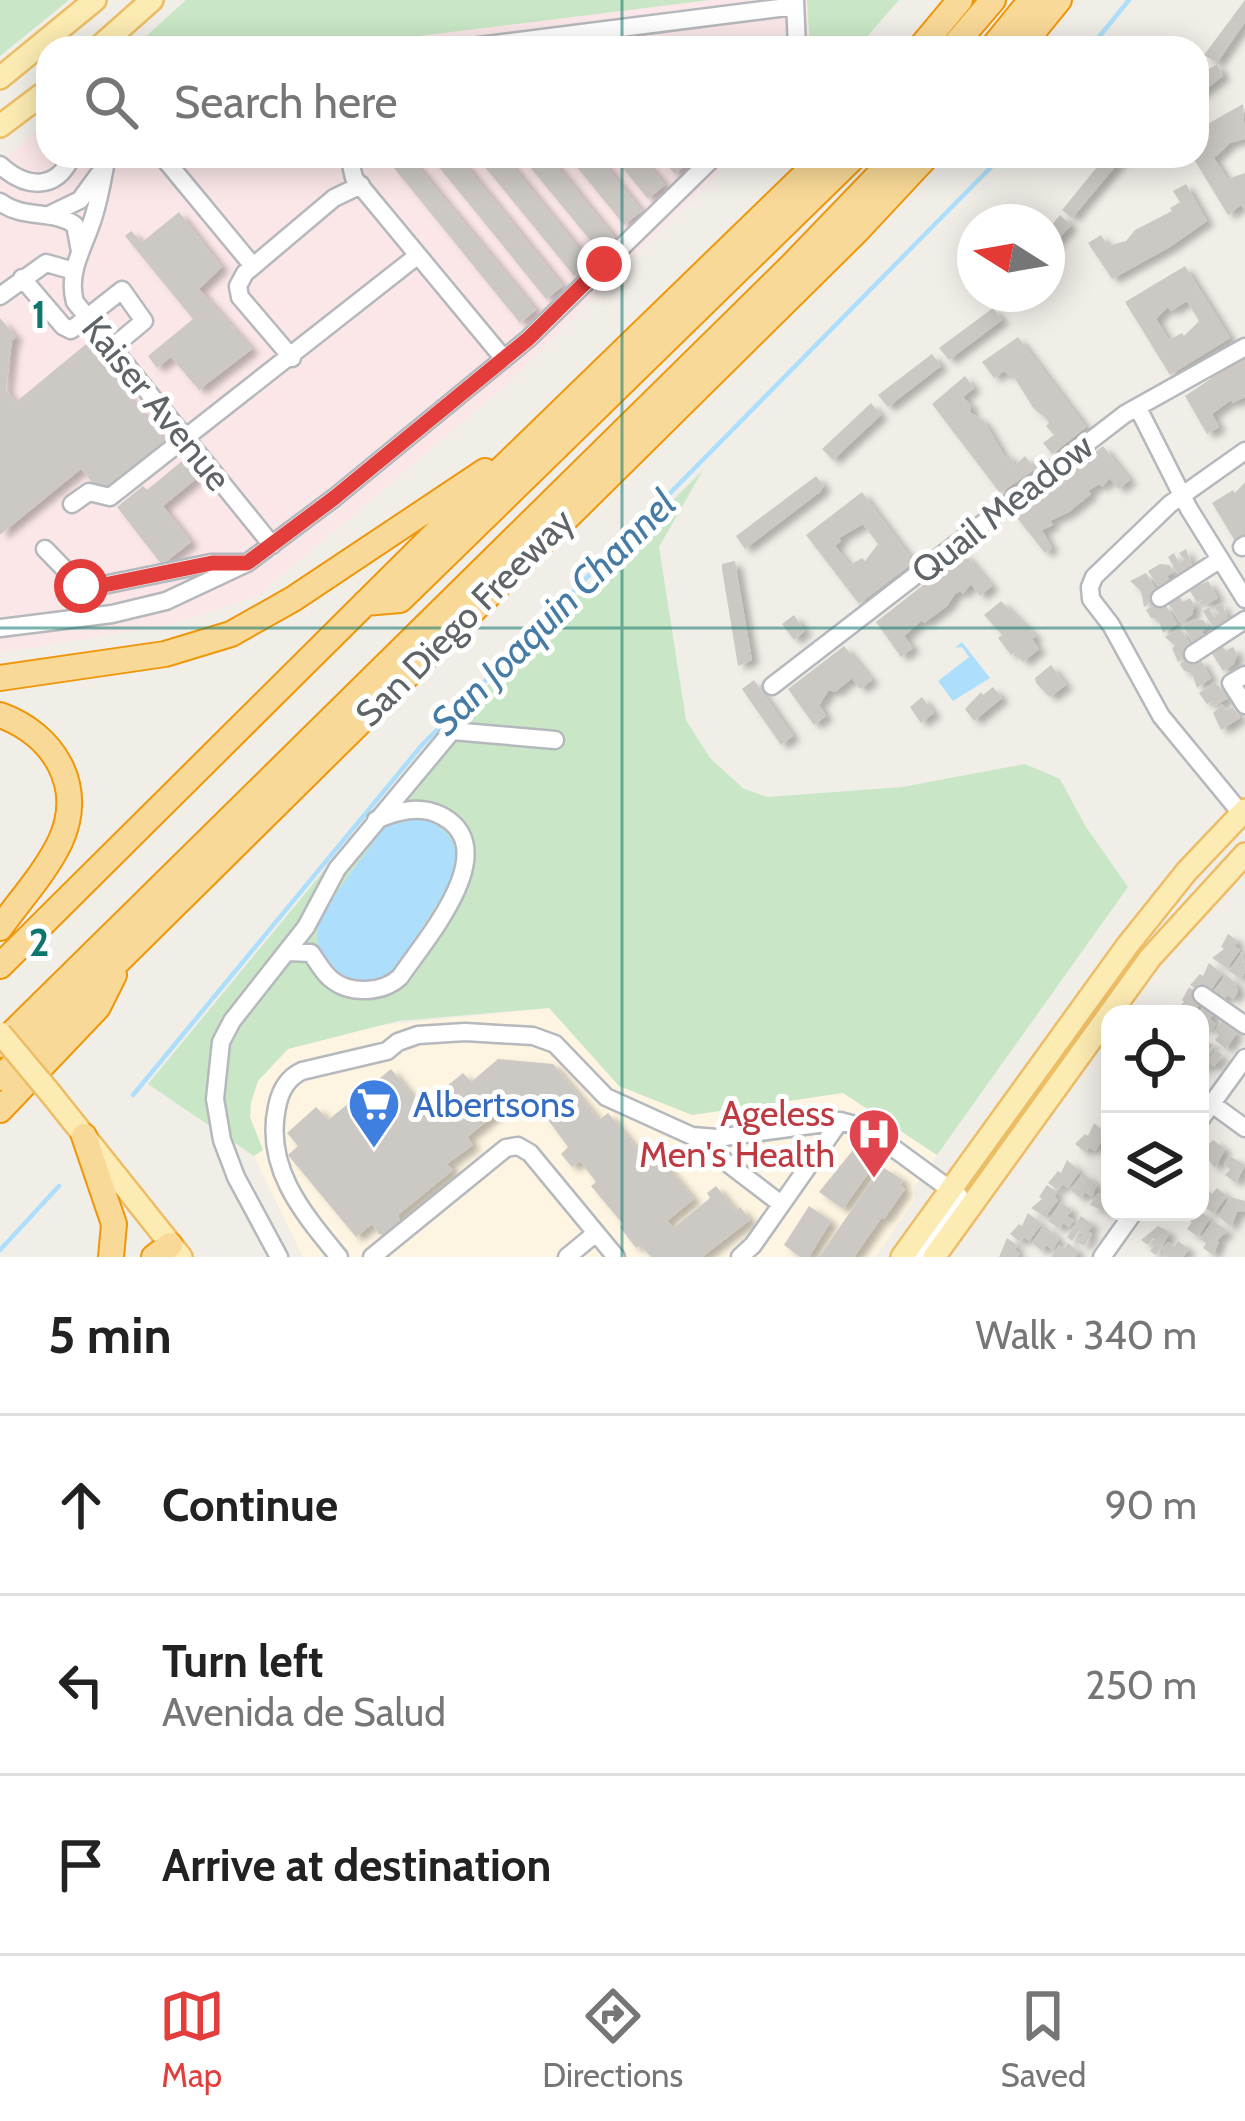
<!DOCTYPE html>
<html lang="en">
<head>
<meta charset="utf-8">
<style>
  body { margin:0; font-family:Cabin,sans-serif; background:#f2f2f2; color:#222 }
  .controls { position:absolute; right:36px; bottom:36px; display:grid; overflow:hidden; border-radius:24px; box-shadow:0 6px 30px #0003 }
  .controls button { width:108px; height:108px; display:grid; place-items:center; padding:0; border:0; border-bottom:3px solid #e0e0e0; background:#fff; color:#222; font:60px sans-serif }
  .compass { position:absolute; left:957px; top:204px; width:108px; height:108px; border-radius:50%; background:#fff; box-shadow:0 6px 30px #0003; rotate:281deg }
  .stop { position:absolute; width:36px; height:36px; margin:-27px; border:9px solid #e33d3c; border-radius:50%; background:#fff }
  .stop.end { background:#e33d3c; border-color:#fff; box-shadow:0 3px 12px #0008 }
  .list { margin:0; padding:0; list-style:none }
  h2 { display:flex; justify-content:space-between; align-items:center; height:156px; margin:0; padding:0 48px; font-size:51px }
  h2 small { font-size:39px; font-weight:400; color:#767676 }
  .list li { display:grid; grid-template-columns:78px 1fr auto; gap:36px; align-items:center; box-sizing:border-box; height:180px; padding:0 48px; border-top:3px solid #e0e0e0 }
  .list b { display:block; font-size:45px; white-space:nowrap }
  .list p { margin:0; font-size:39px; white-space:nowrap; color:#767676 }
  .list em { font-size:39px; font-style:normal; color:#767676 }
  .icon { flex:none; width:66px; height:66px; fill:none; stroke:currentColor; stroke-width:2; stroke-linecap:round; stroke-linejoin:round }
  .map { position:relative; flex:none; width:1245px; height:1257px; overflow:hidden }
  .search { position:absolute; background:#fff; box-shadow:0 6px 30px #0003; left:36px; right:36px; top:36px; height:132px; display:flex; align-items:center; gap:30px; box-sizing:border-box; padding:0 42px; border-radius:36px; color:#767676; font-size:45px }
  .sheet { height:696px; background:#fff }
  nav { display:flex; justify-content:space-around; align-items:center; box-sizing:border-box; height:168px; border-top:3px solid #e0e0e0; background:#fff; font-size:33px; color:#767676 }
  nav a { display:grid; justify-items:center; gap:6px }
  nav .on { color:#e33d3c }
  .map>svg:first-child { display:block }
  .commercial { fill:#fdf4e1 }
  .medical { fill:#fbe7e7 }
  .green { fill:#c9e7c6 }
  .water { fill:#addffc }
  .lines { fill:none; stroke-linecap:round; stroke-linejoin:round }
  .stream { stroke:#addffc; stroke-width:4.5 }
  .building { fill:#ccc9c5; fill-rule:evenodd; filter:url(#shadow) }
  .minor-casing { stroke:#b5b8bc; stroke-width:21 }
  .major-casing { stroke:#ecbd65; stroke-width:26 }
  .highway-casing { stroke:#ef970a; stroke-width:28 }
  .minor { stroke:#fff; stroke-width:16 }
  .major { stroke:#fcebb2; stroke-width:21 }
  .highway { stroke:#f9d997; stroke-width:24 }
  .major-bridge-casing { stroke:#ecbd65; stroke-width:26; stroke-linecap:butt }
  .major-bridge { stroke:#fcebb2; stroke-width:21 }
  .route { stroke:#e33d3c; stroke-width:15 }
  .grid { fill:none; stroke:#0f766e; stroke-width:3; stroke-opacity:0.55 }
  .labels { text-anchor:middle; stroke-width:10; stroke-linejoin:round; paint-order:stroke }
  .street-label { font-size:36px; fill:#5f6468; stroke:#fff }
  .shop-label { font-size:36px; fill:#366cbe; stroke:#fff; text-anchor:start }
  .health-label { font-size:36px; fill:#be3a42; stroke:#fff; text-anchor:end }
  .water-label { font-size:39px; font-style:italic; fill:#467ba6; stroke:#fff }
  .grid-label { font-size:39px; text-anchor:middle; font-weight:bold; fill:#0f766e; stroke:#fff; stroke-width:10; stroke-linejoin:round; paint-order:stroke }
</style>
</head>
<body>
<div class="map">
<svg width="1245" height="1257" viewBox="0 0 1245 1257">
  <defs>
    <filter id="shadow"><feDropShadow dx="7" dy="4.5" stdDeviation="3" flood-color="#0004"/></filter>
  </defs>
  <rect width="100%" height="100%" fill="#f1eee8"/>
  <path class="commercial" d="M550,1008l69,78 73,29 151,-22 94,62 -23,32 1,13 -40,57h-572l-49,-101 9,-6 -13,-32 1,-16 7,-22 13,-17 17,-14 19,-7 66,-16z"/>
  <path class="medical" d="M710,0h97l2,48h-488z
    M48,121v35h687l-229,229 -248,211 -88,29 -170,28v-491z"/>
  <path class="green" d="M0,0h69l-69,56z
    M186,0h524l-389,48h-188z
    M807,0h92l-42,48h-47z
    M703,470l-44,77 27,173 24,38 34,31 24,8 134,-10 123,-23 35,15 26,48 42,60 -191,268 -94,-62 -151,22 -73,-29 -70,-78 -151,13 -110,28 -30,32 -7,21 -1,15 13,33 -9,6 -106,-72 278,-337z"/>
  <path class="water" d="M962,642l28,36 -37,23 -15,-20 31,-24 -7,-10 -7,1z
    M416,817c29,6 46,28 40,57l-65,102c-17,8 -37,8 -54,-4 -11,-9 -22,-25 -20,-40 3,-23 52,-82 67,-104l10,-7z"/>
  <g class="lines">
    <path class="stream" d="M1090,48l39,-48
      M133,1095l289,-350 580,-589
      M0,1250l59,-64"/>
  </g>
  <path class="building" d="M1245,0v22l-28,41 -13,-8z
    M1217,64l6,12 -26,20v-20z
    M1243,104l2,35 -15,4 -16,15 13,21 18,-6v38l-4,-6 -13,10 -36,-59h5v-26z
    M409,156l127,154 -16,13 -126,-155z
    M430,156h28l105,130 -17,13z
    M476,156h28l86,106 -16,14z
    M521,156h28l66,82 -16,13z
    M568,156h30l44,55 -18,14z
    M613,156h28l24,29 -17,14z
    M660,156h31l2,3 -18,15z
    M1106,156h18l-52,62 -10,-8z
    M1186,184l21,37 -37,26 -58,32 -24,-36 13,-8 7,11 18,-5 9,-11 37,-19 -2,-3 10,-6 -7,-11z
    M179,212l43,55 -23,22 53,60 -53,41 -28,-33 -14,11 -9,-12 45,-37 -68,-83 6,-5 11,11z
    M1060,215l11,10 -24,27v-22z
    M1185,266l45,72 -60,37 -45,-73zM1187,301l12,20 -15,15 -2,-3 -13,7 -13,-21 12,-12 3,4z
    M993,308l9,12 -53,40 -10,-12z
    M0,318l16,19 -4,4 -6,49 10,12 70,-58 79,97 -64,52 -20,-24 -81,66z
    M1018,337l68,90 -34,27 -9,-11 11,-8 -8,-9 3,-3 -3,-5 -12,-9 -22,-35 -3,2 -5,-5 -10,7 -12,-16z
    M932,354l9,12 -53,41 -10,-12z
    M1240,359h5v38l-12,6 -2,-3 -19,14 7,13 -12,7 -22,-38z
    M965,376l9,12 -11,9 8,8v8l13,8 21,36 3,-3 7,11 10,-9 10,13 -35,24 -68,-89z
    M871,403l10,12 -48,45 -11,-11z
    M1103,446l27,34 -12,9 -8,-11 -8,9 -3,-3 -11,7 3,3 -22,18 -19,9 3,4 -11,5 10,18 -7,5 -31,-39z
    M182,461l14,18 -33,27 28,36 -29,23 -45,-58 26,-21 4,4z
    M816,476l8,10 -4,6 -75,57 -9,-13z
    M1245,482v53l-10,6 -23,-38 21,-13 2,3z
    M862,492l52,70 -55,42 -53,-69zM863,524l15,20 -13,17 -3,-3 -12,7 -15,-19 6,-5 -2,-3z
    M1186,549l7,20 -12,10 -13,-22 6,-4 5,10 5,-3 -5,-7z
    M964,553l28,33 -12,10 -9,-12 -8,10 -3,-3 -5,3 -8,12 -23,17 -2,-3 -18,16 9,12 -12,9 -25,-35z
    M735,561l17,99 -14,6 -16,-97v-5z
    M1160,564l9,1 5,7 -7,4 4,7 -11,6 -12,-18z
    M1146,573l11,18 -6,4 3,5 -10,7 -3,-16 -11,-10z
    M1208,581l10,17 -12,7 -4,-5 -5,2 -8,-12z
    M1179,596l4,6 7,-4 4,7 -2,10 -12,7 -12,-19z
    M1001,601l35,35 -4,3 7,10 -16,13 -8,-10 -4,3 -13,-17 4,-3 -18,-20z
    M1222,603l7,20 -13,9 -13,-21 6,-4 5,10 5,-3 -5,-7z
    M1156,604l3,4 6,-4 12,20 -14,9 -5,-14 -7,-1 -5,-8z
    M794,615l11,16 -11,9 -12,-16z
    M1195,619l8,1 5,7 -6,4 3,6 -11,7 -11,-18z
    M1180,628l11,17 -6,4 4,6 -11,7 -6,-14 3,-2 -10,-9z
    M1222,645l4,6 7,-4 4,7 -3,10 -11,7 -12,-19z
    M844,646l28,34 -12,9 -8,-11 -17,14 -6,-2 -9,14 -7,-9 13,21 -12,9 -26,-36z
    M1190,658l4,5 6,-4 11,19 -14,10 -5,-15 -8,-2 -4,-7z
    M1051,665l15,20 -16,12 -14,-14 -1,-5z
    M754,680l39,56 -12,9 -39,-56z
    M1215,682l13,16 -13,8 -3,-5 -5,3 -8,-11z
    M993,687l9,11 -28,23 -9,-12 16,-17 2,3z
    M922,697l12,16 -13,10 -11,-16z
    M1222,704l4,6 7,-3 7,11 -19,12 -8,-17z
    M1228,934l10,7 -4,5 6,4 -13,18 -15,-10 12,-9 -3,-2z
    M1242,952l3,20 -4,7 -12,-8z
    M1209,963l13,11 -12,17 -6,-4 -3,5 -11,-7 10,-11 3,2z
    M1226,975l10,8 2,9 -5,7 -6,-4 -4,6 -11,-8z
    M1189,987l11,8 1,8 -8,11h-17l-3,-2 11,-10 -2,-2z
    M1203,1006l11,7 -4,6 6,5 -4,6 -8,-5 -4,6 -2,-17z
    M1223,1020l14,13 -11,16 -11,-9 4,-5 -4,-4z
    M1207,1041l6,4 -6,9 4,4 5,-8 6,5 -8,12 -5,-4 -4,6 -5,-3v-15z
    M498,1059l55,5 46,56 9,-7 29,36 9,-7 48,57 -27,22 6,7 37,-30 -3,-5 9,-7 20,25 4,-4 10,13 -48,37h-51l-11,-12 -4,3 -16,-21 3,-3 -32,-38 5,-4 -16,-21 -8,6 -11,-13 7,-7 -36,-49 -16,1 -4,-4 -12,11 2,3 -35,28 6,8 -26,19 6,6 -55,45 2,7 -15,12h-6l-7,-10 -16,13 -68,-82 10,-9 -11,-13 29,-26 12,13 63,-51 30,38 42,-34 8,9z
    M1094,1123l13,11 -12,17 -6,-4 -4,5 -10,-8 10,-10 3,2z
    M1213,1140l12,9 -10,19 -13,-16z
    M853,1150l19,14v4l-29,41 -24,-17z
    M1230,1156l15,9 -9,18 -11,-8 5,-6 -6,-4z
    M1067,1160l13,11 -12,17 -6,-4 -4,6 -10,-7 10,-12 3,2z
    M884,1168l19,12 -3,5 5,4 -21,30 -2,-2 -28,40h-35l58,-84 2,2z
    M1083,1173l14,12 -5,12 -7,-5 -4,6 -11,-8z
    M1047,1185l10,7 -3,5 4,3 -13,17 -14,-9 11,-9 -3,-2z
    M1217,1188l10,8 -13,18 -11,-8 -2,-10 5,-7 6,5z
    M1107,1191l3,2 -2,20 -18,-8 8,-12 4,3z
    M1230,1197l15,4v11h-8l-6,15 -13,-11z
    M1061,1202l11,8 -5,6 7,4 -5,7 -6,-4 -3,6 -12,-8z
    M809,1206l22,15 -22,36h-9l-16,-12z
    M1189,1212h12l9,6 -12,19 -11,-8 5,-7 -7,-4z
    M1028,1213l14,11 -13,17 -5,-4 -4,5 -10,-8 9,-10 3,2z
    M1081,1216l12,9 -5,6 4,3 -8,12 -6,-4 6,-8 -5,-3 -7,10 -5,-4z
    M1213,1221l15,10 -11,9 2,2 -6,13 -10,-7 3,-5 -6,-4z
    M1044,1225l15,14 -6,11 -7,-5 -4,6 -10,-8z
    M1158,1226l12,7 -14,22 -6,-4 7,-10 -4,-3 -5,7 -7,-5z
    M1007,1238l10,7 -3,4 6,5 -3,3h-18z
    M1178,1241l11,8 -6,8h-17l-3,-8 5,-7 6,5z
    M1068,1243l11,9 -4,5h-24l8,-12 5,4z"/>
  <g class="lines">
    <g class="minor-casing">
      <path id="minor" d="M795,0l2,48
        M463,48l332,-42
        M107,156c-4,20 -7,40 -13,59 -8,29 -28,56 -19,87l197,243
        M162,156l91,110
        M349,156l5,22 150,181
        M0,165c25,23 56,27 72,-9
        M0,202c24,18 52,7 75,23l5,26
        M51,214l29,-14 19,-26
        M22,278l41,48 8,4 51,-40 22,31 -30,25
        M0,296l46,-33 28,8
        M292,358l-52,-61 -2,-11 7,-13 89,-75 27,-13
        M1138,408l51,101 56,90
        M1245,451l-75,53 -76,73 -4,10 1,12 20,26 50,91 84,102
        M72,504l17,-12 21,5 307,-241
        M1242,547l3,-2
        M45,549l36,37 8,2 122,-25h35
        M1160,598l59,-38
        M0,628l112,-14 54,-13 81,-38 87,-65 194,-159 187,-183
        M1193,654l52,-34
        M1245,675l-14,8 14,22
        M772,686l353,-272 120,-67
        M288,952l23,1c6,8 12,20 20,26 19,16 52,14 69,-2 24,-36 107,-129 40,-162 -21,-10 -43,-4 -64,5
        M1202,995l43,30
        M1212,1104l33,24
        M1200,1120l45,-62
        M692,1136l89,68
        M279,1257l-43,-80 -14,-37 -7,-41 6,-57 11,-21 74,-94 31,-58 115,-138 103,9
        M339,1257c-36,-44 -75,-89 -62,-150 3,-16 10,-29 25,-36l85,-20 11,-9 20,-7 47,-3 68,4 22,8 51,53 86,39 25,2 123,-17
        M372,1257l134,-109 12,-2 12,7 86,104
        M567,1257l29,-24
        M740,1257l13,-12 87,-124 26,7 93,68 -38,61
        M1102,1257l32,-45"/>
    </g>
    <g class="major-casing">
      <path id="major" d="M98,48l54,-48
        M0,78l95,-78
        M0,126l48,-36
        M51,1094l130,163
        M902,1257l225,-311 60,-75 58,-61
        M934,1257l216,-299 95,-104"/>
    </g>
    <g class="highway-casing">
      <path id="highway" d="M920,48l40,-48
        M952,48l41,-48
        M992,48l39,-48
        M1020,48l39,-48
        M365,603l35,-3 455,-444
        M0,678l165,-24 66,-20 62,-35 192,-128
        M0,715c54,19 86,72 60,127 -15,31 -40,58 -60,86
        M0,966l450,-447 374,-363
        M0,1045l792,-780 105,-109
        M0,1078l856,-846 71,-76
        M0,1110l98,-103 16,-32
        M84,1136l30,88 -3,33
        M154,1257l16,-12"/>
    </g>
    <use href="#minor" class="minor"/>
    <use href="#major" class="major"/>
    <use href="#highway" class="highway"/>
    <g class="major-bridge-casing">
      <path id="major-bridge" d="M0,1033l51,61"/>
    </g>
    <use href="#major-bridge" class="major-bridge"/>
  </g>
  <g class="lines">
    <path class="route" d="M81,586l23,-1 108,-22h35l87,-65 194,-159 76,-75"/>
  </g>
  <path class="grid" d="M622,0v48M622,156v1101M0,628h1245"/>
  <defs>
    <g id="supermarket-pin" transform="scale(2.7)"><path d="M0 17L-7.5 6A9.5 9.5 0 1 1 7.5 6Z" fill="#3f7fe0" stroke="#fff"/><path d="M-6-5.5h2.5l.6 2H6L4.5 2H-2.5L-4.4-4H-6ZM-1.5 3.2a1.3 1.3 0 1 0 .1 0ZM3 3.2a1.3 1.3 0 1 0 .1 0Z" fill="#fff"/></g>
    <g id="hospital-pin" transform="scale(2.7)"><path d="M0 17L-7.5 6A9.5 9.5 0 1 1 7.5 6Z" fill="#e0444e" stroke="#fff"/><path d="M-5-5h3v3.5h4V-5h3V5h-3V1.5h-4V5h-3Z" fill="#fff"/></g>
  </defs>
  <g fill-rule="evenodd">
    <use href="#supermarket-pin" x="374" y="1104"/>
    <use href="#hospital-pin" x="874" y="1134"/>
  </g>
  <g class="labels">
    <g class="street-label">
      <text transform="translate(157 403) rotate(51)" y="13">Kaiser Avenue</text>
      <text transform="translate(1002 508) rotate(-38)" y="13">Quail Meadow</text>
      <text transform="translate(464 617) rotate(-45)" y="13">San Diego Freeway</text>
    </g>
    <g class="shop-label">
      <text x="413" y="1117">Albertsons</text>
    </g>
    <g class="health-label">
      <text x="835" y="1126">Ageless<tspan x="835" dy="41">Men's Health</tspan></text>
    </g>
    <g class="water-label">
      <text transform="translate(553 612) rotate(-45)" y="14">San Joaquin Channel</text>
    </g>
  </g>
  <g class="grid-label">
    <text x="39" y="328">1</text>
    <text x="39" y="956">2</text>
  </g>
</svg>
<div class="controls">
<button><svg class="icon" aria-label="locate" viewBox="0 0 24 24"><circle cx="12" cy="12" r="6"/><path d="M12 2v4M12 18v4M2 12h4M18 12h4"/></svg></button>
<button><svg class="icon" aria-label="layers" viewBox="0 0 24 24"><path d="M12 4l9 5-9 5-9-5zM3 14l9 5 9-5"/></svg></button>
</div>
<svg class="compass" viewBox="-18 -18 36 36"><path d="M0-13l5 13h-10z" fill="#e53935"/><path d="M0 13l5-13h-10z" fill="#767676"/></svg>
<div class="stop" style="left:81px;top:586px"></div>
<div class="stop end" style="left:604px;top:264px"></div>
<div class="search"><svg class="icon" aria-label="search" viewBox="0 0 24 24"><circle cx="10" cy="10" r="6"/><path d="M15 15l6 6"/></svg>Search here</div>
</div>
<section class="sheet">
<h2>5 min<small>Walk · 340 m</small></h2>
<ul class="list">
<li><svg class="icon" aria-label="ahead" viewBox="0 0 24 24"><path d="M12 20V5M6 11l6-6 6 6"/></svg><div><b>Continue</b></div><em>90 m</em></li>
<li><svg class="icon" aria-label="left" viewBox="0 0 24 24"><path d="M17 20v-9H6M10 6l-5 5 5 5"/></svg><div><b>Turn left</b><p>Avenida de Salud</p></div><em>250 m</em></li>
<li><svg class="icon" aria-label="arrive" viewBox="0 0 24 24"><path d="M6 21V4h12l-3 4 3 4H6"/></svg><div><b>Arrive at destination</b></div></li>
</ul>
</section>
<nav>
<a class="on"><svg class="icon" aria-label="map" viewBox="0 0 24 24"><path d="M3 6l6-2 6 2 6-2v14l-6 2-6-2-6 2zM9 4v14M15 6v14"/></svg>Map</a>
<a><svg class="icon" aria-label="directions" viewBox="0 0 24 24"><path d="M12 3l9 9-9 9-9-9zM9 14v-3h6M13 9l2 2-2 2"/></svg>Directions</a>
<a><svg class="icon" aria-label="saved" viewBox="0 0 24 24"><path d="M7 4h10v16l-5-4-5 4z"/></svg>Saved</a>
</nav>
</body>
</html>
